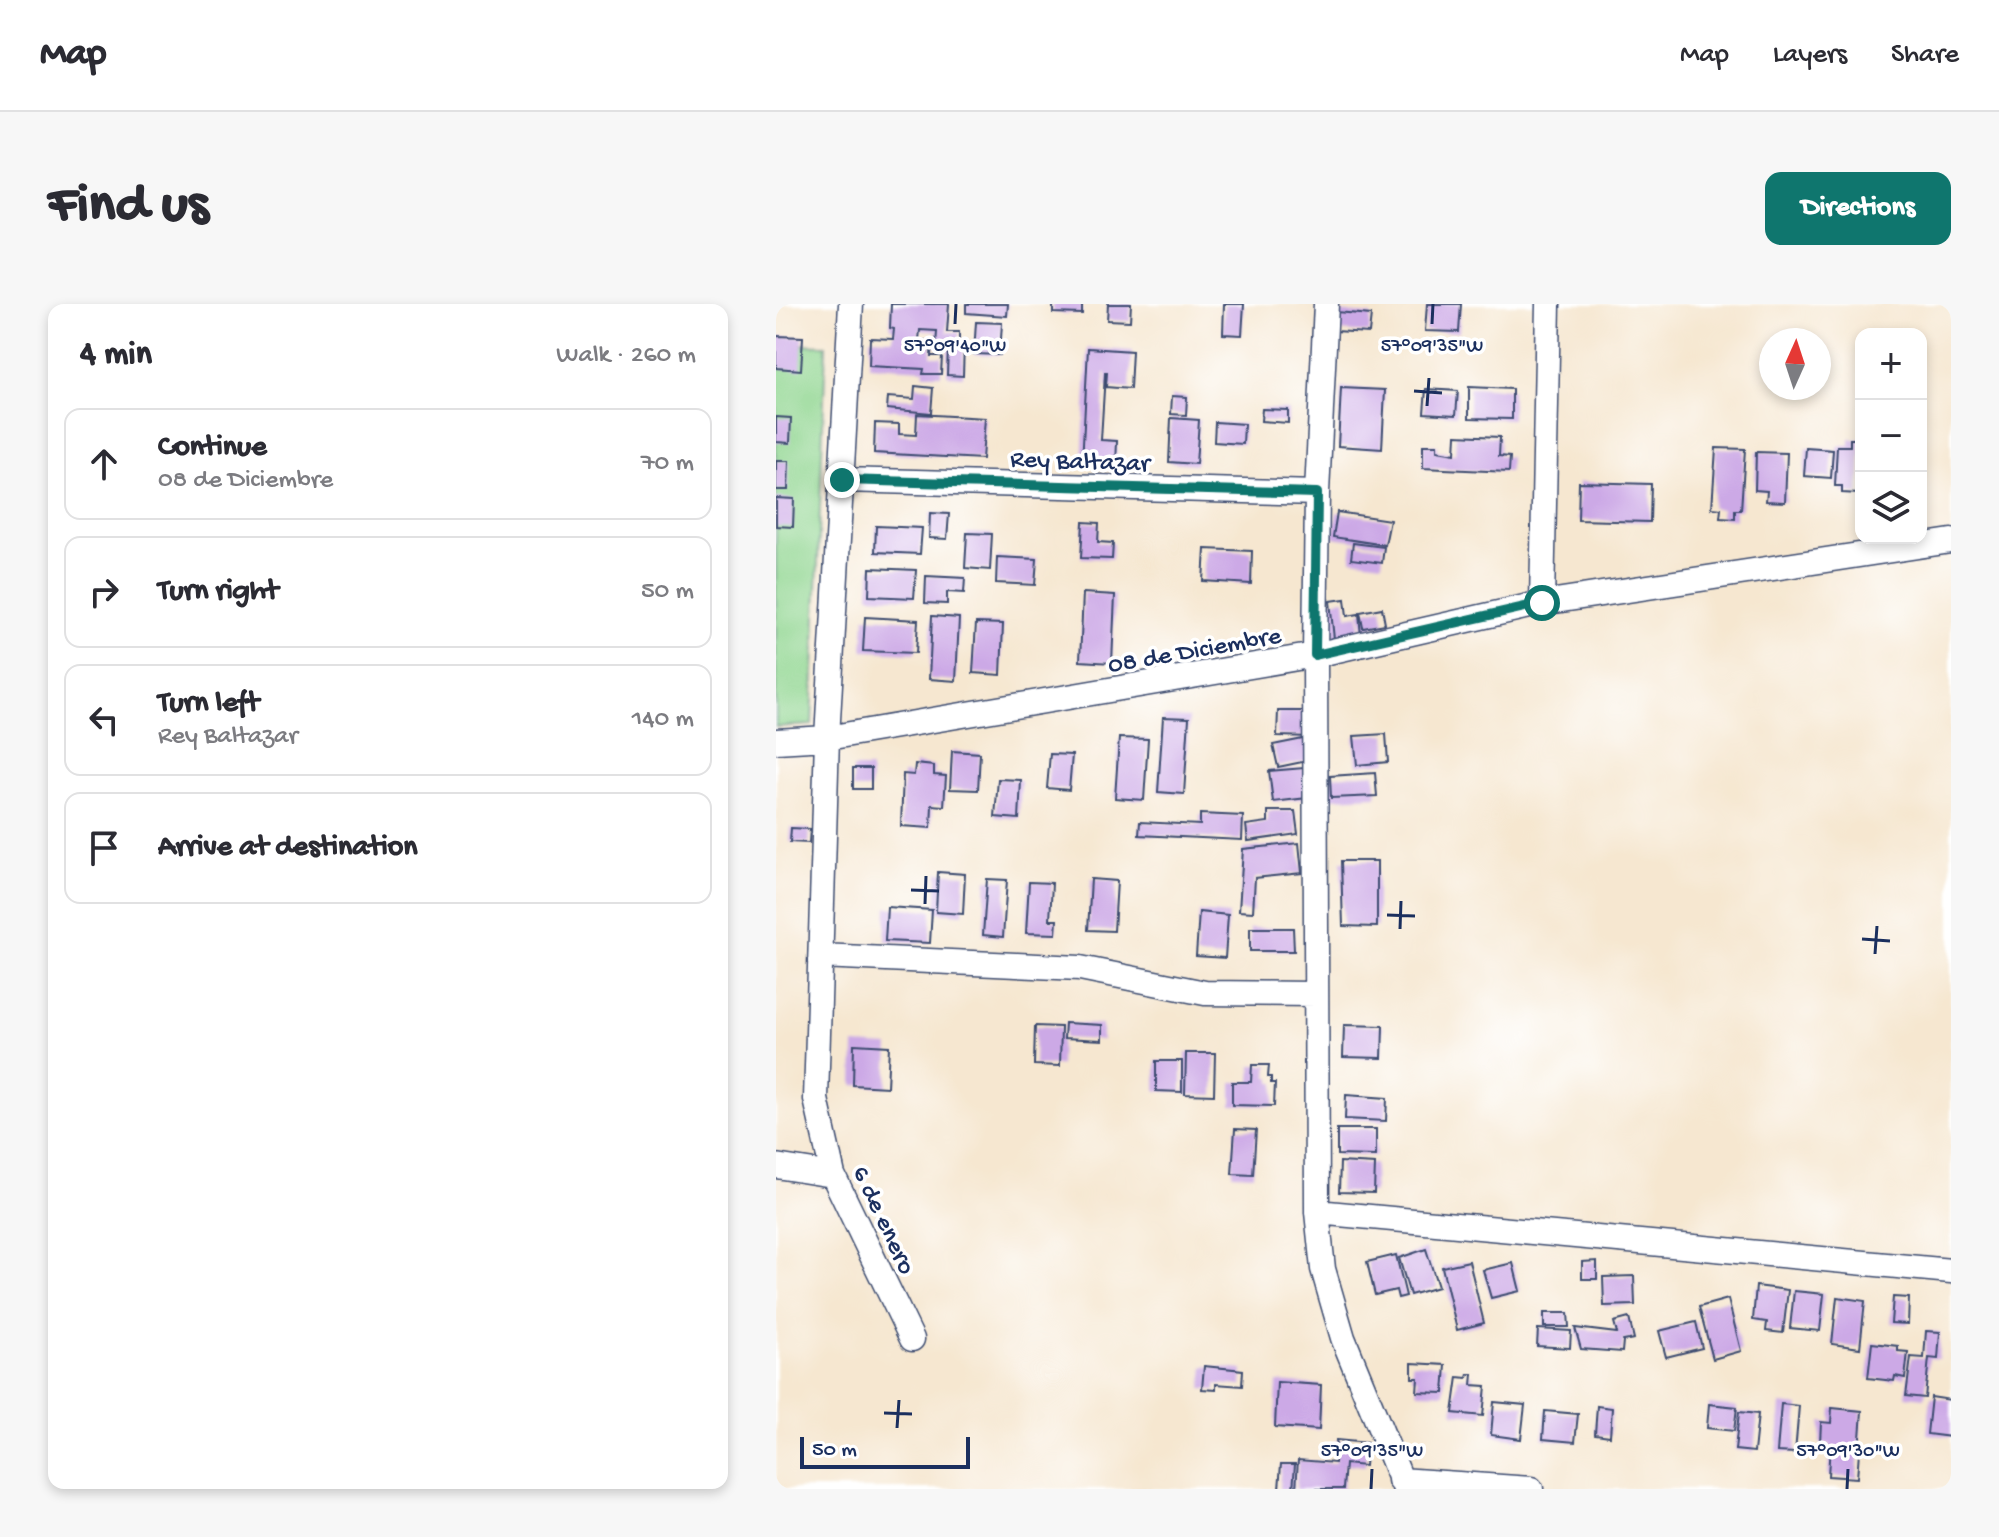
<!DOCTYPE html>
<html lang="en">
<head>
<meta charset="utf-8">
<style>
  body { margin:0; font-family:"Gochi Hand",sans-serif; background:#f7f7f7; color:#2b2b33 }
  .controls { position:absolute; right:24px; top:24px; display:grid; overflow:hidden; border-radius:16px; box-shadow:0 4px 12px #0003 }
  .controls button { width:72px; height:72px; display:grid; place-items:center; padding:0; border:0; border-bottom:2px solid #e1e1e2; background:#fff; color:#2b2b33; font:40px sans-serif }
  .compass { position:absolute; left:983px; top:24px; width:72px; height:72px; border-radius:50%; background:#fff; box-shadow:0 4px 12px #0003; rotate:3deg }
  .scale { position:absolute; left:24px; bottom:20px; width:170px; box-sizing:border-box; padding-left:8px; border:4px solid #1b2f5e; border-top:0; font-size:22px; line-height:28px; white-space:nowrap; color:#1b2f5e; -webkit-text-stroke:6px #fff; paint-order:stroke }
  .stop { position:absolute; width:24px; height:24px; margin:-18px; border:6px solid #0f766e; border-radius:50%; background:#fff }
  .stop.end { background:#0f766e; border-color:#fff; box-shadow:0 2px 8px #0008 }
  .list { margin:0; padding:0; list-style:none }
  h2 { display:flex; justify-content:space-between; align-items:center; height:104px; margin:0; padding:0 32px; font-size:34px }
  h2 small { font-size:26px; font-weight:400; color:#7c7c81 }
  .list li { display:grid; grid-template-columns:52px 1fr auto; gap:24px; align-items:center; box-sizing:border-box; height:112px; margin:0 16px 16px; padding:0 16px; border:2px solid #e1e1e2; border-radius:16px }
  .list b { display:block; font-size:30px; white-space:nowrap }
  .list p { margin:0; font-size:26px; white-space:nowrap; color:#7c7c81 }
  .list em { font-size:26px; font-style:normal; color:#7c7c81 }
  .icon { flex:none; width:44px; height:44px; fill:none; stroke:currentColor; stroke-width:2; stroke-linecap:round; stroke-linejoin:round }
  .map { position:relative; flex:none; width:1175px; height:1185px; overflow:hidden; border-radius:16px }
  header { display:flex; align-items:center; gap:48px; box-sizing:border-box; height:112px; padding:0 40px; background:#fff; border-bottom:2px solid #e1e1e2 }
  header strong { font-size:38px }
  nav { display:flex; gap:44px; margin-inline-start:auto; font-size:28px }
  .intro { display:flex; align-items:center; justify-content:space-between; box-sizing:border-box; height:192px; padding:0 48px }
  h1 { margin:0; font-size:56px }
  .button { padding:20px 36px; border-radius:16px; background:#0f766e; color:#fff; font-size:28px; font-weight:700 }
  main { display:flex; gap:48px; padding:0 48px }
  aside { flex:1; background:#fff; border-radius:16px; box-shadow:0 4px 12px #0003 }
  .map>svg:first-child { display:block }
  .green { fill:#8fd58f; stroke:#558276; stroke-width:2 }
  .building { fill:#cca9e6 }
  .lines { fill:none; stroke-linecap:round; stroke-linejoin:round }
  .street-casing { stroke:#3c4b6f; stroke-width:27 }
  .street { stroke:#fff; stroke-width:24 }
  .route { stroke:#0f766e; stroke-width:10 }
  .ticks { fill:none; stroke:#1b2f5e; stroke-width:3 }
  .labels { text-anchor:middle; stroke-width:7; stroke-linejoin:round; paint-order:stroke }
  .street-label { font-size:26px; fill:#1b2f5e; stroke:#fff }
  .ticks-label { font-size:20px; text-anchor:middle; fill:#1b2f5e; stroke:#fff; stroke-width:7; stroke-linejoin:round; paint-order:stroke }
</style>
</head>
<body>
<header>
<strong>Map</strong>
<nav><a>Map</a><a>Layers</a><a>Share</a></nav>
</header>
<div class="intro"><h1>Find us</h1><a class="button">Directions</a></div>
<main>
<aside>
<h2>4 min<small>Walk · 260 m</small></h2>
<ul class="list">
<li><svg class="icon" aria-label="ahead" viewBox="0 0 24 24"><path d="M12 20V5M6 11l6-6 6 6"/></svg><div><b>Continue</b><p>08 de Diciembre</p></div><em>70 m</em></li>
<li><svg class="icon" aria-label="right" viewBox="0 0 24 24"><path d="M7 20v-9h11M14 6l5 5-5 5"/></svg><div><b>Turn right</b></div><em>50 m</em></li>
<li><svg class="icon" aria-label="left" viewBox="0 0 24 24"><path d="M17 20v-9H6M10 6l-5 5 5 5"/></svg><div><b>Turn left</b><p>Rey Baltazar</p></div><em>140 m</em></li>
<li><svg class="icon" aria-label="arrive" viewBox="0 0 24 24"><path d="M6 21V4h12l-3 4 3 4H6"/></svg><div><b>Arrive at destination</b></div></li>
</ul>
</aside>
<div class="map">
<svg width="1175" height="1185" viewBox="0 0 1175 1185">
  <rect width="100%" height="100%" fill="#fff"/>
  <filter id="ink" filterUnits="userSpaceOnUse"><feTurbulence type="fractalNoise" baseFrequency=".0125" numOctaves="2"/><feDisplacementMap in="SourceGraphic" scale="16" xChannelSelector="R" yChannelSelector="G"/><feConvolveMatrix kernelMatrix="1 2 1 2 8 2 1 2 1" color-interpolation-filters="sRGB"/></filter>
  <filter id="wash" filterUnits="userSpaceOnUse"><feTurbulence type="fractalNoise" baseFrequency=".006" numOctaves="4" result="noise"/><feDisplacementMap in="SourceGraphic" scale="32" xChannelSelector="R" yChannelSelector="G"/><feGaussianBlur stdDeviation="1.8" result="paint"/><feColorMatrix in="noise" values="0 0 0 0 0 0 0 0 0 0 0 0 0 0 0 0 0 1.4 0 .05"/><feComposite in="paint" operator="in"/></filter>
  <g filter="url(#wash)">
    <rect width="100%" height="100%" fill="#f6e7d0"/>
    <path class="green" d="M0,40l50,1 -14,380 -36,2z"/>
    <g id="blocks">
      <path class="building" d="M115,0h58l-2,28h12v10h5l-1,34 -16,-1 1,-28h-12l1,-16 -17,-1 -1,10 13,1 -1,15h11l-1,18h-18l1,-5 -55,-3 1,-28 23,1 1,-10 -4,-1z
        M190,0h42l-1,12 -41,-3z
        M277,0h29v10l-29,-1z
        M332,0h23l-1,17 -23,-1z
        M448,0h20l-2,31 -19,-1z
        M651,0h34l-2,28 -34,-1z
        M560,8l35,3 -2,18 -34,-2z
        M200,18l26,1 -2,32 -26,-1z
        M0,32l27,1 -2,33 -25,-2z
        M312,44l44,3 -2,38 -24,-2 1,-14h-2l-4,67 16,1 -1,24 -34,-2z
        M139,82l18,2 -2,25 -44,-4 1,-12 26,2z
        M693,83l43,2v30l-43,-1z
        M565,84l44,2 -3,59 -44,-3z
        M650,85l32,2 -2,24 -32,-2z
        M396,92l15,1 -1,18 -15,-1z
        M486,105l26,1v13l-27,-2z
        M141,110l68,4 -3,41 -108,-6 1,-30 24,1v10l17,1z
        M0,113l15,1 -1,25 -14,-1z
        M395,114l28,2 -3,44 -27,-2z
        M439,118l29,2 -1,20 -29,-2z
        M680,131l44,2 -1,19 11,1 -1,15 -86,-4v-23h14v6l18,3z
        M1074,135h11l-2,55 -17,-1v-7h-7l2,-40h13z
        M940,144l29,1 -4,61h-6v9l-15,-1 1,-9 -9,-1z
        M1030,144l27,2 -2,28 -27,-2z
        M980,148l31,1 -2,49 -19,-1 1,-10 -12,-1z
        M0,157h13l-1,29h-12z
        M803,178l72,2 -1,38 -72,-2z
        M0,194l18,1 -1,28 -17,-1z
        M561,208l53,8 -5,25 -52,-8z
        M154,209l19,1 -2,25 -18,-1z
        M307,218l16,1 -1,19 15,1 -1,16 -31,-1z
        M100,222l46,2 -2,26 -45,-2z
        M191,229l25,1 -2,36 -25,-2z
        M577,239l31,4 -2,16 -31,-4z
        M429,245l47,2 -1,33 -48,-3z
        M221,253l40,2 -2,26 -39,-2z
        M94,264l46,2 -2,28 -45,-2z
        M150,272l39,2 -1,15 -17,-1v12l-22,-1z
        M307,289l32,2 -3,68 -32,-2z
        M569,295l2,17 12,-2 2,22 -27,3 -4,-38z
        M606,304l3,16 -22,4 -3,-16z
        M156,312l27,2 -3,63 -27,-2z
        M89,313l53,3 -2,33 -53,-2z
        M200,319l27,1 -2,51 -28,-2z
        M502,407h35v26l-36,-1z
        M387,413l26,1 -5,76 -26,-2z
        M610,430l2,28 -31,3 -3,-29z
        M343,434l29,1 -4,61 -29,-2z
        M532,434l4,22 -34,7 -5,-22z
        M176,447l28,2 -2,37 -28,-1z
        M274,450l22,1 -3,35 -22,-2z
        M139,460l19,2v9l12,1 -2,30 -12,-1 -1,23 -30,-2 2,-52 11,1z
        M77,464h18v21h-18z
        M528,464l3,30 -34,4 -4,-31z
        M599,469l2,23 -46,2 -1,-22z
        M222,475l23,1 -2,39 -24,-2z
        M492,507h27l3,23 -50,7 -2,-16 22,-3z
        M424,510l43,2 -1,24 -103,-5 1,-13 60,3z
        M15,524l19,1 -1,14 -19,-1z
        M523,539l3,30 -47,5 -2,34 -14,-1 4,-62z
        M565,557h36v66l-34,-1z
        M162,568l27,2 -2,40 -27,-2z
        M211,575l20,1 -4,57 -20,-2z
        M315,575l26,2 -3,50 -26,-1z
        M253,578l23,1 -2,37h7l-1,14 -30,-1z
        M111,603l45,3 -2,33 -45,-2z
        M423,608l29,3 -3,43 -29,-2z
        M474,624h43l1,23h-44z
        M289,719l37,2v15l-38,-2z
        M568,721l39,1 -1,32 -39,-1z
        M259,722l26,1 -1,39 -26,-1z
        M78,740l35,2 -2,41 -34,-2z
        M410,749h29l-1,42 -29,-1z
        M380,757h26v31l-26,-1z
        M476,761h17l-1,12h3v6h4l-1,23 -42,-1v-23h19z
        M570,791l41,3 -1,23 -41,-2z
        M459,825l21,1 -3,45 -21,-1z
        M561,825h39v27l-39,-1z
        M564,858l35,2 -1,29 -35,-1z
        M650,945l12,38 -28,8 -11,-37z
        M620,951l10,41 -8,2 -2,-8 -21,5 -8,-33z
        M693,957l15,62 -27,7 -15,-63z
        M821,957v18h-15v-17z
        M737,959l7,28 -29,7 -8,-28z
        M858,972l1,29 -31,1 -1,-29z
        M980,982l32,4 -5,43 -17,-2 1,-9 -14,-2z
        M1018,987l30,3 -4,37 -30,-3z
        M1061,993l28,4 -5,47 -28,-4z
        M1117,993l16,1 -1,26 -17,-1z
        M952,995l13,52 -28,8 -14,-52z
        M768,1009h24l1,14h-25z
        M853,1014l5,21 -11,2 -1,11 -41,-3 -6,-21 42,5 -3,-11z
        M920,1018l6,26 -36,9 -7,-26z
        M762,1025l33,2 -1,17 -33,-2z
        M1150,1027l14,1 -2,27 -9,-1 -4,40 -19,-2 5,-39 13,1z
        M1096,1039l26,3v5l10,1 -3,26 -10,-2 -1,5 -26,-3z
        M636,1059l34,2 -2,28 -27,-1 1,-14h-6z
        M428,1062l39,4 -1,16 -26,-2v6l-14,-1z
        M692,1070h5l-1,11 14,1 -3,30 -30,-3 5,-36 9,1z
        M501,1078l44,3 -2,45 -44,-3z
        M1155,1093l20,3v37l-24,-3z
        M718,1098l31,3 -4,34 -30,-4z
        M933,1100l28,3 -3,24 -27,-3z
        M1005,1100l18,2 -4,47 -18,-1z
        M821,1102l15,2 -2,28 -15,-2z
        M1056,1104l30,3 -5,67 -29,-2 2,-32 -10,-1 1,-21 10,1z
        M769,1107l33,3 -3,28 -32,-3z
        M963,1108l19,2 -4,38 -19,-2z
        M560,1136l31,3 -2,23 -20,-2 -2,25h-47l2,-29 37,3z
        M505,1160h14l-2,25h-14z"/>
    </g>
  </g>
  <g filter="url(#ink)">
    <use href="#blocks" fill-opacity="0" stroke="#3c4b6f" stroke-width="2"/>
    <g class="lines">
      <g class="street-casing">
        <path id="street" d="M75,0l-24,434 -11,361 17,76 79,164
          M550,0l-9,189 -2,162 2,557 634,59
          M66,176l475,13
          M766,299l6,-299
          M0,437l51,-3 488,-83 227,-52 409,-62
          M45,652l259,12 125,25 111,1
          M0,862l57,9
          M541,908l6,57 20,69 62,151
          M624,1176l131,9"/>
      </g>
      <use href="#street" class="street"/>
    </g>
  </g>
  <g class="lines" filter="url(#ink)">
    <path class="route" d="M66,176l475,13 -2,162 227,-52"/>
  </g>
  <path class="ticks" d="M179,20l1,-20M656,20l1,-20M638,87l28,2M651,102l2,-28M135,586l28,1M149,600l1,-28M611,611l28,1M624,625l1,-28M1086,635l28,2M1099,650l2,-28M108,1109l28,1M121,1124l2,-28M595,1185l1,-20M1071,1185l1,-20"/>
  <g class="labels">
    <g class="street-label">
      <text transform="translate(304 155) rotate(2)" y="9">Rey Baltazar</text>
      <text transform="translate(418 344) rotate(-10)" y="9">08 de Diciembre</text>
      <text transform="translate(110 915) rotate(65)" y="9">6 de enero</text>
    </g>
  </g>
  <g class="ticks-label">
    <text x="179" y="47">57°09'40"W</text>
    <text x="656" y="47">57°09'35"W</text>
    <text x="596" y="1152">57°09'35"W</text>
    <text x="1072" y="1152">57°09'30"W</text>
  </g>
</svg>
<div class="controls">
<button>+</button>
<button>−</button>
<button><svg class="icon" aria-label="layers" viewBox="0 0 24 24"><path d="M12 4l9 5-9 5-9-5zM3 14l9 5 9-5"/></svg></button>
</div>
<svg class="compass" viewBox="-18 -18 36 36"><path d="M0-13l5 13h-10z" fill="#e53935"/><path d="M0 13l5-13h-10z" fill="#7c7c81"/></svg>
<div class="scale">50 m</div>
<div class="stop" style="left:766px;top:299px"></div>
<div class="stop end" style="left:66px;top:176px"></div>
</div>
</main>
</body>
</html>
